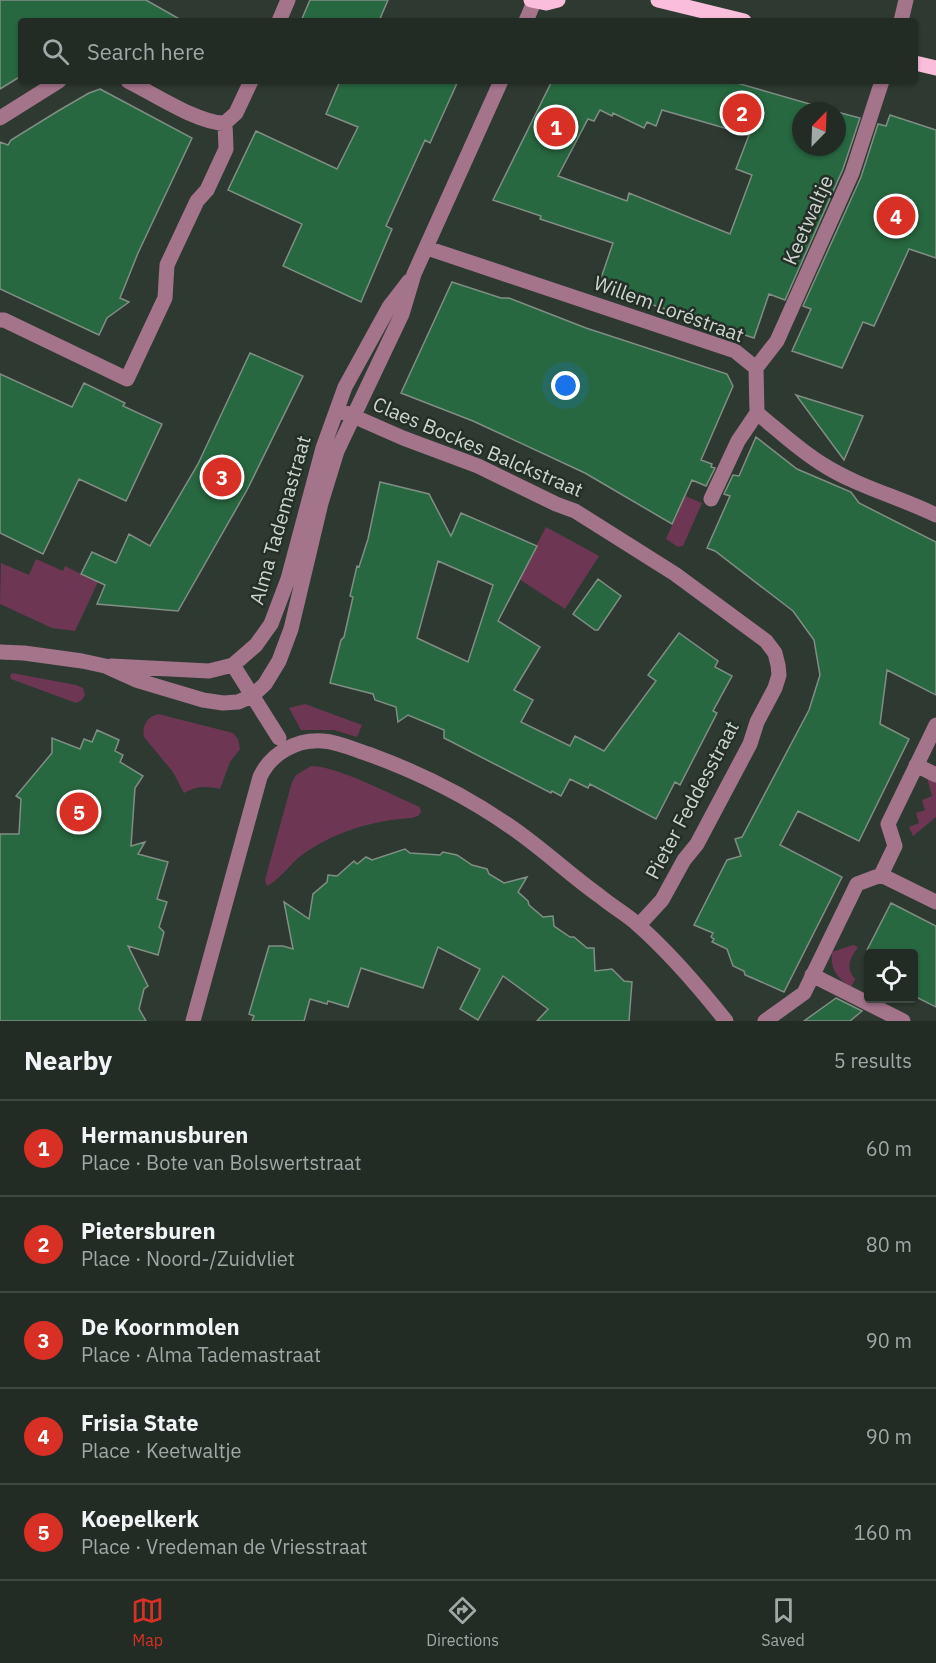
<!DOCTYPE html>
<html lang="en">
<head>
<meta charset="utf-8">
<style>
  body { margin:0; font-family:"IBM Plex Sans",sans-serif; background:#2e3832; color:#f1f3f6 }
  .controls { position:absolute; right:18px; bottom:18px; display:grid; overflow:hidden; border-radius:6px; box-shadow:0 2px 4px #0004 }
  .controls button { width:54px; height:54px; display:grid; place-items:center; padding:0; border:0; border-bottom:2px solid #3f4842; background:#222c25; color:#f1f3f6; font:30px sans-serif }
  .compass { position:absolute; left:792px; top:102px; width:54px; height:54px; border-radius:50%; background:#222c25; box-shadow:0 2px 4px #0004; rotate:23deg }
  .you { position:absolute; left:566px; top:386px; width:21px; height:21px; margin:-15px; border:4px solid #fff; border-radius:50%; background:#1a73e8; box-shadow:0 0 0 9px #1a73e833 }
  .badge { display:grid; place-items:center; width:39px; height:39px; border-radius:50%; background:#d93025; color:#fff; font-size:20px; font-weight:700 }
  .pin { position:absolute; translate:-50% -50%; border:3px solid #fff; box-shadow:0 2px 6px #0006 }
  .list { margin:0; padding:0; list-style:none }
  h2 { display:flex; justify-content:space-between; align-items:center; height:78px; margin:0; padding:0 24px; font-size:26px }
  h2 small { font-size:20px; font-weight:400; color:#a2a7a7 }
  .list li { display:grid; grid-template-columns:39px 1fr auto; gap:18px; align-items:center; box-sizing:border-box; height:96px; padding:0 24px; border-top:2px solid #3f4842 }
  .list b { display:block; font-size:22px; white-space:nowrap }
  .list p { margin:0; font-size:20px; white-space:nowrap; color:#a2a7a7 }
  .list em { font-size:20px; font-style:normal; color:#a2a7a7 }
  .icon { flex:none; width:33px; height:33px; fill:none; stroke:currentColor; stroke-width:2; stroke-linecap:round; stroke-linejoin:round }
  .map { position:relative; flex:none; width:936px; height:1021px; overflow:hidden }
  .search { position:absolute; background:#222c25; box-shadow:0 2px 4px #0004; left:18px; right:18px; top:18px; height:66px; display:flex; align-items:center; gap:15px; box-sizing:border-box; padding:0 21px; border-radius:6px; color:#a2a7a7; font-size:22px }
  .sheet { height:558px; background:#222c25 }
  nav { display:flex; justify-content:space-around; align-items:center; box-sizing:border-box; height:84px; border-top:2px solid #3f4842; background:#222c25; font-size:16px; color:#a2a7a7 }
  nav a { display:grid; justify-items:center; gap:3px }
  nav .on { color:#d93025 }
  .map>svg:first-child { display:block }
  .green { fill:#6d3754 }
  .building { fill:#286840; stroke:#808e84; stroke-width:1.5; fill-rule:evenodd }
  .lines { fill:none; stroke-linecap:round; stroke-linejoin:round }
  .minor { stroke:#a4748b; stroke-width:15 }
  .major { stroke:#fabeda; stroke-width:15 }
  .labels { text-anchor:middle; stroke-width:5; stroke-linejoin:round; paint-order:stroke }
  .street-label { font-size:20px; fill:#ced5d0; stroke:#243027 }
</style>
</head>
<body>
<div class="map">
<svg width="936" height="1021" viewBox="0 0 936 1021">
  <rect width="100%" height="100%" fill="#2e3a31"/>
  <path class="green" d="M685,496l17,7 -19,43 -5,1 -12,-8z
    M546,527l53,29 -34,53 -46,-30z
    M36,559l27,12 2,-5 18,9 21,-6 -29,62 -23,-3 -52,-24 1,-41 28,12z
    M12,673l64,12 7,3 2,7 -3,5 -6,3 -65,-24 -1,-3z
    M305,704l57,21 -5,12 -23,-7h-33l-12,-22z
    M158,714l75,19 5,6 2,10 -10,13 -10,27c-14,-3 -23,-3 -36,4l-11,-21 -29,-35c-2,-12 3,-20 14,-23z
    M311,766c26,0 83,30 109,41l1,5 -3,4 -6,2c-40,2 -82,15 -114,40 -10,9 -20,23 -31,28l-2,-6 27,-98 4,-7z
    M927,778l9,3v36l-23,19 -4,-9 10,-4 -3,-10 9,-3 -3,-10 10,-4z
    M853,945l5,2c-8,12 -13,20 -3,32l-4,8c-14,-9 -21,-18 -19,-35z"/>
  <path class="building" d="M0,0h146l37,21h-162v55l-21,13z
    M310,0h78l-9,21h-78z
    M340,81h118l-28,62 -5,-3 -39,86 6,3 -31,73 -78,-36 19,-42 -74,-34 28,-59 81,38 21,-42 -32,-13z
    M552,81h178l104,30h-33v36h36v-35l23,6 -17,51 -58,131 -16,-6 -15,44 -156,-51 15,-44 -73,-24 1,-3 -48,-16zM600,110l12,6 1,-3 31,15 3,-6 9,4 6,-16 87,25 -13,34 16,6 -22,59 -101,-41 -2,8 -69,-25 30,-57 6,2z
    M100,89l92,49 -54,115 -18,45 9,4 -22,16 -8,17 -99,-46v-147l8,3 3,-5 47,-29 31,-18z
    M890,115l46,15v128l-27,-9 -35,77 -11,-4 -21,46 -50,-17 19,-42 -8,-3 58,-129 17,-53 8,2z
    M452,282l49,16h8l77,30 141,46 6,12 -32,74 11,4 -1,3 4,1 -9,18 -14,-6 -20,44 -87,-51 -112,-52 -72,-28z
    M250,353l53,23 -56,114 -69,121 -81,-7 8,-19 -24,-11 11,-22 24,11 13,-29 21,12 48,-82z
    M0,374l72,33 12,-24 41,20 -2,3 39,18 -36,77 -47,-22 -36,75 -43,-21z
    M796,395l67,21 -19,44z
    M756,437l41,32 54,23 8,11 77,39v153l-49,-25 -7,54 29,15 -50,102 -61,-30 -18,34 62,32 -58,115 -34,-15 -5,-2 -1,-4 -11,-5 -6,-17 -15,-7 2,-3 -3,-2 2,-4 -19,-8 33,-65 14,-4 -6,-17 7,-2 67,-127 11,-35 -6,-35 -21,-29 -78,-60 -8,-3 23,-52 -6,-2 9,-19 6,1z
    M380,482l49,12 22,42 10,-23 76,33 -39,75 42,26 -26,43 19,10 -12,22 49,24 5,-10 29,15 52,-70 -8,-6 31,-42 39,28 -3,6 17,9 -19,35 4,2 -37,72 -5,-3 -19,37 -66,-35 -2,4 -18,-9 -9,17 -9,-5 -1,2 -107,-55v-8l-36,-15 -10,7 -2,-15 -21,-7 -2,-6 -43,-11 11,-43 3,-3 9,-40 -3,-1 7,-30 2,1 9,-28zM438,561l55,24 -25,77 -51,-24z
    M598,579l23,17 -23,34h-3l-22,-16z
    M97,730l22,10 -4,11 8,4 -3,7 23,14 -8,12 -4,58 14,-4 -7,12 30,8 -11,37 10,3 -8,25 5,5 -6,23 -30,-9 20,40 -4,3 -5,20 7,12h-146v-187h19l2,-35 -5,-3 36,-43v-15l28,11 4,-10 8,3z
    M405,849l5,4 30,2 3,-3 14,3 15,10 15,4 2,5 15,9 23,-6 -9,15 10,9 1,4 14,12 10,-1 1,10 16,11h4l13,11h7l1,23 17,-2 12,12 8,1 -3,39h-92l11,-12 -45,-33 -25,44 -18,-11 20,-40 -42,-22 -15,41 -62,-20 -13,39 -20,-6 -1,3 -17,-5 -6,22h-52l2,-5 -5,-2 20,-68h14l10,3 -9,-47 25,17 4,-25 14,-12 1,-7 9,1 17,-15 3,3 9,-7 6,3z
    M891,903l45,23v81l-22,-11v-42h-49z
    M836,998l26,13 -12,10h-46z"/>
  <g class="lines">
    <path class="minor" d="M279,21l9,-21
      M526,21l8,-19
      M901,21l5,-21
      M128,81c24,12 71,43 97,42
      M0,118l59,-37
      M225,123l11,-10 15,-32
      M427,248l308,103 21,17 1,45c21,17 42,37 65,51 36,23 77,33 114,51
      M0,320h4l123,59 38,-81 2,-33 30,-64 10,-11 19,-41 -1,-26
      M756,368l21,-27 75,-168 30,-92
      M337,409l66,29 75,28 78,38 19,7 100,63 91,67 9,12 3,12 1,10 -4,13 -18,34 -7,22 -53,100 -13,16 -22,40 -23,25
      M711,499l27,-58 19,-28
      M0,652l24,1 58,8 23,5 31,14 67,20 20,3 15,-1 14,-6 13,-12 14,-23 12,-32 30,-126 16,-52 65,-137 12,-40 87,-193
      M233,665l46,73
      M111,666l98,5 24,-6 23,-20 15,-21 17,-45 35,-131 22,-61 44,-80 20,-26
      M916,765l20,10
      M881,875l55,27
      M812,975l91,46
      M193,1021l67,-244c11,-24 37,-38 63,-36 16,1 32,9 48,14 49,18 97,42 140,72 32,22 59,48 90,70 12,10 25,17 36,27 33,29 62,63 89,97
      M765,1021l39,-28 53,-109 24,-9 14,-29 -7,-22 48,-99"/>
    <path class="major" d="M531,0l15,3 12,-3
      M658,0l86,21
      M915,63l21,5"/>
  </g>
  <g class="labels">
    <g class="street-label">
      <text transform="translate(808 220) rotate(-66)" y="7">Keetwaltje</text>
      <text transform="translate(669 309) rotate(20)" y="7">Willem Loréstraat</text>
      <text transform="translate(478 447) rotate(23)" y="7">Claes Bockes Balckstraat</text>
      <text transform="translate(280 520) rotate(-74)" y="7">Alma Tademastraat</text>
      <text transform="translate(692 800) rotate(-62)" y="7">Pieter Feddesstraat</text>
    </g>
  </g>
</svg>
<div class="controls">
<button><svg class="icon" aria-label="locate" viewBox="0 0 24 24"><circle cx="12" cy="12" r="6"/><path d="M12 2v4M12 18v4M2 12h4M18 12h4"/></svg></button>
</div>
<svg class="compass" viewBox="-18 -18 36 36"><path d="M0-13l5 13h-10z" fill="#e53935"/><path d="M0 13l5-13h-10z" fill="#a2a7a7"/></svg>
<div class="you"></div>
<div class="pin badge" style="left:556px;top:127px">1</div>
<div class="pin badge" style="left:742px;top:113px">2</div>
<div class="pin badge" style="left:222px;top:477px">3</div>
<div class="pin badge" style="left:896px;top:216px">4</div>
<div class="pin badge" style="left:79px;top:812px">5</div>
<div class="search"><svg class="icon" aria-label="search" viewBox="0 0 24 24"><circle cx="10" cy="10" r="6"/><path d="M15 15l6 6"/></svg>Search here</div>
</div>
<section class="sheet">
<h2>Nearby<small>5 results</small></h2>
<ul class="list">
<li><span class="badge">1</span><div><b>Hermanusburen</b><p>Place · Bote van Bolswertstraat</p></div><em>60 m</em></li>
<li><span class="badge">2</span><div><b>Pietersburen</b><p>Place · Noord-/Zuidvliet</p></div><em>80 m</em></li>
<li><span class="badge">3</span><div><b>De Koornmolen</b><p>Place · Alma Tademastraat</p></div><em>90 m</em></li>
<li><span class="badge">4</span><div><b>Frisia State</b><p>Place · Keetwaltje</p></div><em>90 m</em></li>
<li><span class="badge">5</span><div><b>Koepelkerk</b><p>Place · Vredeman de Vriesstraat</p></div><em>160 m</em></li>
</ul>
</section>
<nav>
<a class="on"><svg class="icon" aria-label="map" viewBox="0 0 24 24"><path d="M3 6l6-2 6 2 6-2v14l-6 2-6-2-6 2zM9 4v14M15 6v14"/></svg>Map</a>
<a><svg class="icon" aria-label="directions" viewBox="0 0 24 24"><path d="M12 3l9 9-9 9-9-9zM9 14v-3h6M13 9l2 2-2 2"/></svg>Directions</a>
<a><svg class="icon" aria-label="saved" viewBox="0 0 24 24"><path d="M7 4h10v16l-5-4-5 4z"/></svg>Saved</a>
</nav>
</body>
</html>
